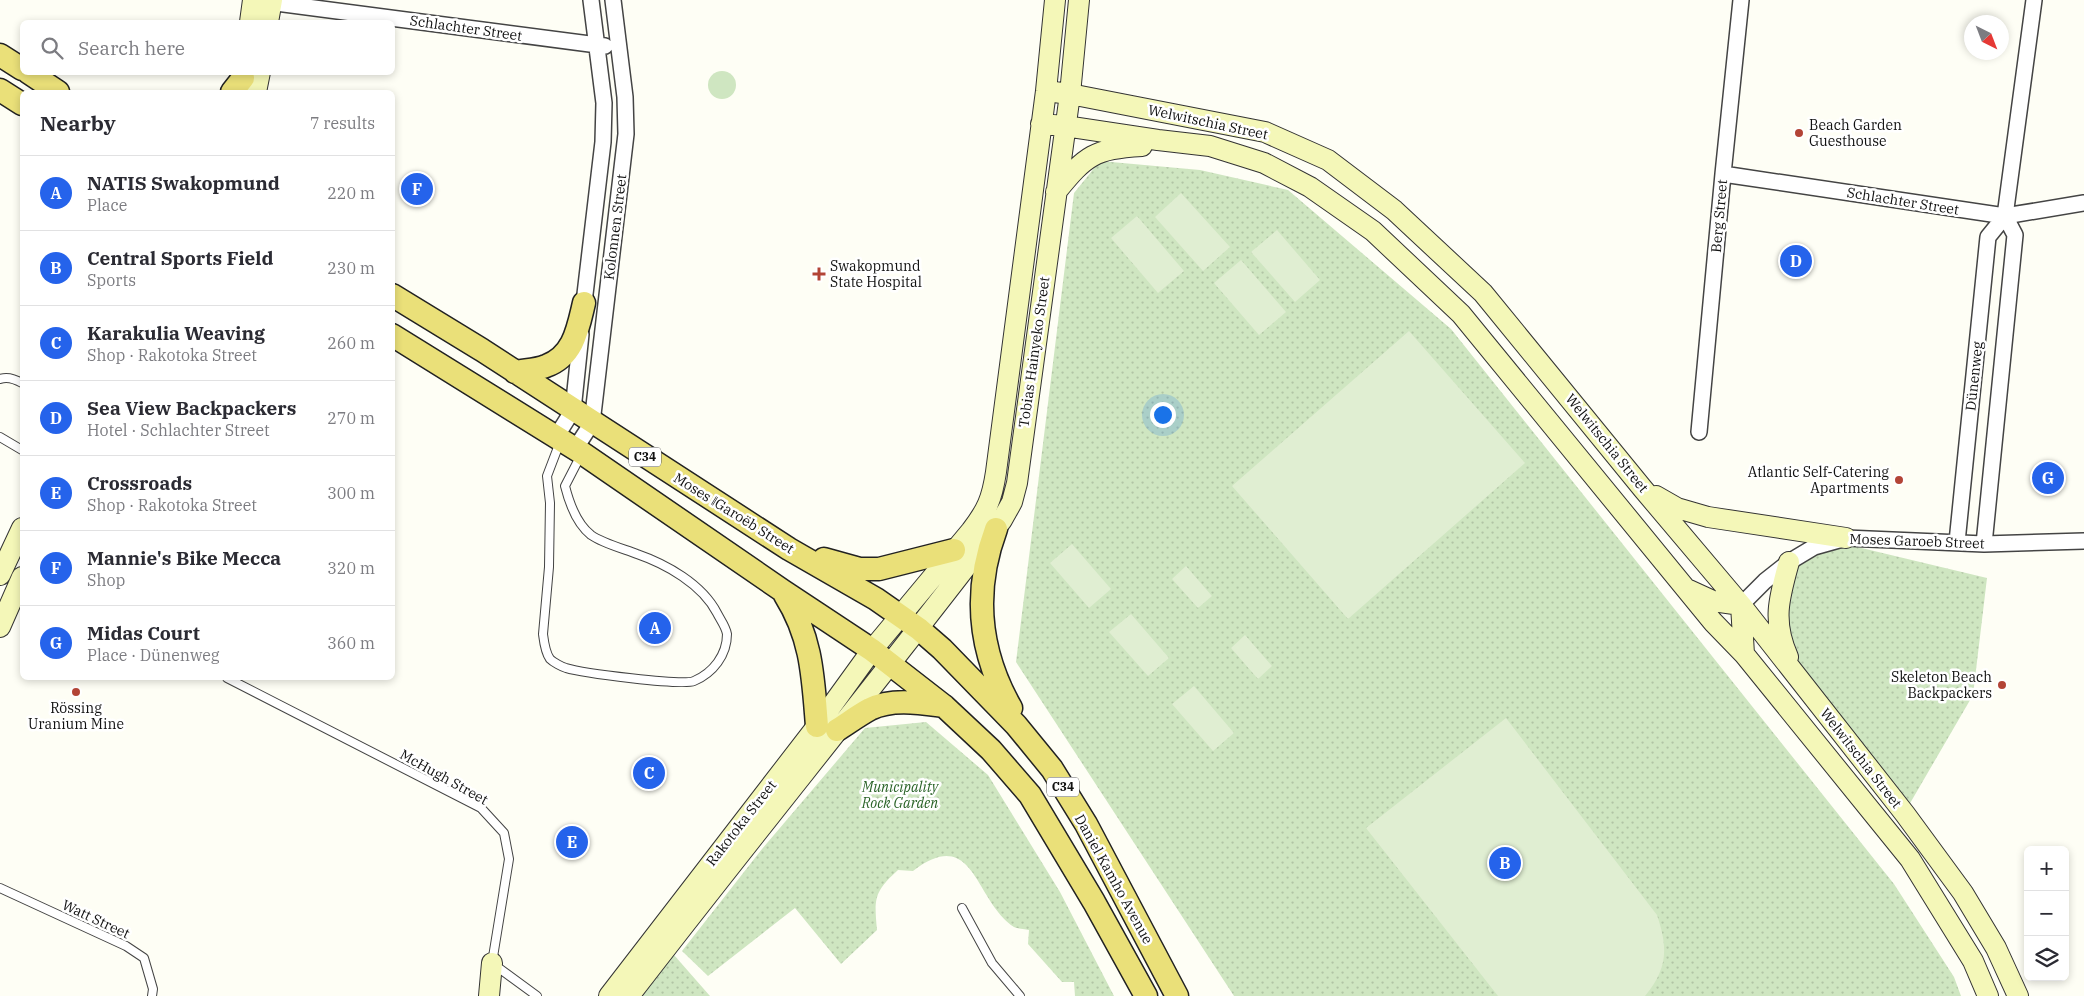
<!DOCTYPE html>
<html lang="en">
<head>
<meta charset="utf-8">
<style>
  body { margin:0; font-family:"IBM Plex Serif",serif; background:#f7f7f7; color:#2b2b33 }
  .controls { position:absolute; right:15px; bottom:15px; display:grid; overflow:hidden; border-radius:8px; box-shadow:0 2px 8px #0003 }
  .controls button { width:45px; height:45px; display:grid; place-items:center; padding:0; border:0; border-bottom:1px solid #e1e1e2; background:#fff; color:#2b2b33; font:25px sans-serif }
  .compass { position:absolute; left:1964px; top:15px; width:45px; height:45px; border-radius:50%; background:#fff; box-shadow:0 2px 8px #0003; rotate:138deg }
  .you { position:absolute; left:1162px; top:414px; width:18px; height:18px; margin:-12px; border:4px solid #fff; border-radius:50%; background:#1a73e8; box-shadow:0 0 0 8px #1a73e833 }
  .badge { display:grid; place-items:center; width:32px; height:32px; border-radius:50%; background:#2563eb; color:#fff; font-size:16px; font-weight:700 }
  .pin { position:absolute; translate:-50% -50%; border:2px solid #fff; box-shadow:0 1px 5px #0006 }
  .list { margin:0; padding:0; list-style:none }
  h2 { display:flex; justify-content:space-between; align-items:center; height:65px; margin:0; padding:0 20px; font-size:21px }
  h2 small { font-size:16px; font-weight:400; color:#7c7c81 }
  .list li { display:grid; grid-template-columns:32px 1fr auto; gap:15px; align-items:center; box-sizing:border-box; height:75px; padding:0 20px; border-top:1px solid #e1e1e2 }
  .list b { display:block; font-size:19px; white-space:nowrap }
  .list p { margin:0; font-size:16px; white-space:nowrap; color:#7c7c81 }
  .list em { font-size:16px; font-style:normal; color:#7c7c81 }
  .icon { flex:none; width:28px; height:28px; fill:none; stroke:currentColor; stroke-width:2; stroke-linecap:round; stroke-linejoin:round }
  .map { position:relative; flex:none; width:2084px; height:996px; overflow:hidden }
  .search { position:absolute; background:#fff; box-shadow:0 2px 8px #0003; left:20px; top:20px; width:375px; height:55px; display:flex; align-items:center; gap:12px; box-sizing:border-box; padding:0 18px; border-radius:8px; color:#7c7c81; font-size:19px }
  .panel { position:absolute; background:#fff; box-shadow:0 2px 8px #0003; left:20px; top:90px; width:375px; height:590px; border-radius:8px }
  .map>svg:first-child { display:block }
  .grass { fill:#cfe6c1 }
  .park { fill:url(#park-dots) }
  .pitch { fill:#e0eed2 }
  .lines { fill:none; stroke-linecap:round; stroke-linejoin:round }
  .lane-casing { stroke:#444; stroke-width:10 }
  .street-casing { stroke:#444; stroke-width:18 }
  .secondary-casing { stroke:#333; stroke-width:22 }
  .primary-casing { stroke:#222; stroke-width:25 }
  .lane { stroke:#fff; stroke-width:8 }
  .street { stroke:#fff; stroke-width:15 }
  .secondary { stroke:#f4f7b8; stroke-width:20 }
  .primary { stroke:#eae079; stroke-width:22 }
  .poi-dot { fill:#b34436; stroke:#fff; stroke-width:2 }
  .labels { text-anchor:middle; stroke-width:5; stroke-linejoin:round; paint-order:stroke }
  .shield { fill:#fff; stroke:#585858; stroke-width:1 }
  .shield-label { font-size:12px; font-weight:bold; fill:#111 }
  .street-label { font-size:14px; fill:#111; stroke:#fff }
  .poi-label { font-size:14px; fill:#111; stroke:#fff; text-anchor:start }
  .park-label { font-size:14px; font-style:italic; fill:#2a6327; stroke:#fff }
</style>
</head>
<body>
<div class="map">
<svg width="2084" height="996" viewBox="0 0 2084 996">
  <defs>
    <pattern id="park-dots" width="8" height="8" patternUnits="userSpaceOnUse" patternTransform="scale(1.25)"><rect width="8" height="8" fill="#cfe6c1"/><path d="M2 2h.1M6 6h.1" fill="none" stroke="#b1c4a5" stroke-width="1.8" stroke-linecap="round"/></pattern>
  </defs>
  <rect width="100%" height="100%" fill="#fefef5"/>
  <path class="grass" d="M708 85a14 14 0 1 1 28 0a14 14 0 1 1-28 0Z"/>
  <path class="park" d="M1100,161l100,9 88,20 163,139 443,555 60,93 7,19h-727l-218,-334 58,-469z
    M1849,545l138,33 -14,117 -64,110 -105,-130 -10,-23 -11,-43 13,-41 24,-16z
    M926,722l62,53 72,117 54,104h-39l-1,-14h-12l-34,-38 1,-14c-4,-1 -11,-1 -15,-3 -40,-26 -39,-103 -101,-56l-15,-1c-24,22 -24,28 -21,60l-36,34 -46,-56 -87,68 -26,-25 80,-102 103,-121z
    M674,955l36,41h-68z"/>
  <path class="pitch" d="M1181,193l49,54 -27,24 -48,-54z
    M1137,216l47,55 -26,22 -47,-55z
    M1277,230l43,50 -25,22 -44,-50z
    M1241,260l45,52 -27,23 -45,-52z
    M1409,331l116,132 -177,156 -116,-133z
    M1072,544l39,45 -22,19 -39,-45z
    M1186,566l26,30 -14,12 -26,-29z
    M1131,614l38,44 -21,18 -39,-44z
    M1245,635l27,31 -14,13 -27,-31z
    M1194,686l40,47 -21,18 -41,-47z
    M1506,718l151,197c11,33 11,53 -12,81h-147l-132,-168z"/>
  <g class="lines">
    <g class="lane-casing">
      <path id="lane" d="M0,379c8,-3 15,0 22,4
        M0,437l22,13
        M560,442l-13,34 3,27 -1,64 -6,67c1,8 2,18 7,25 3,3 12,8 16,9 16,5 116,18 128,13 19,-8 33,-26 33,-47 -1,-7 -7,-15 -10,-21 -15,-29 -51,-49 -80,-59 -13,-5 -35,-11 -46,-19 -14,-11 -22,-33 -26,-49l16,-31
        M227,678l254,130 23,25 5,26 -17,104 45,33
        M0,888l126,58 18,12 9,31 -1,7
        M962,908l30,55 28,33"/>
    </g>
    <g class="street-casing">
      <path id="street" d="M261,1l344,45
        M1723,174l282,42 79,-13
        M583,311l20,-169 1,-39 -13,-103
        M1699,432l24,-258 18,-174
        M556,437l17,-27 8,-76
        M575,449l17,-26 34,-289 -1,-37 -12,-97
        M1957,542l31,-305 17,-21 29,-216
        M1984,544l31,-309 -10,-19
        M1741,605l24,-24 24,-19 25,-15 32,-9 138,6 100,-3"/>
    </g>
    <g class="secondary-casing">
      <path id="secondary" d="M250,22l3,-22
        M268,22l4,-22
        M1046,91l24,3 195,38 63,28 66,50 89,83 160,196 98,116 164,209 58,79 33,55 22,48
        M256,92l4,-20
        M1041,124l24,2 93,14 52,6 54,17 46,24 63,44 88,83 252,308 31,32 166,205 63,102 15,35
        M1056,192c30,-37 38,-43 86,-46
        M1656,496l21,12 31,9 138,21
        M0,575l22,-47
        M1689,590l24,11 28,4 3,49
        M0,627l22,-50
        M1788,657c-16,-36 -9,-59 1,-95
        M489,996l3,-33
        M609,996l208,-270 55,-76 99,-119c16,-21 21,-32 25,-59l50,-381 9,-91
        M629,996c123,-160 251,-316 373,-476l10,-18 5,-19 53,-389 9,-94"/>
    </g>
    <g class="primary-casing">
      <path id="primary" d="M0,55l22,14
        M28,72l30,20
        M0,90l22,14
        M232,92l11,-14
        M392,295l90,55 307,199 87,50 43,30 23,20 74,76 36,44 34,55 91,172
        M392,335l190,118 201,138 89,59 72,56 47,44 39,45 64,107 52,94
        M515,372c10,-2 22,-2 31,-6 28,-10 32,-38 38,-63
        M996,529c-23,62 -18,121 15,179
        M824,559l36,10h19l75,-19
        M785,595c27,43 28,82 32,131
        M837,730c11,-7 22,-15 33,-21 22,-11 51,-6 74,-3"/>
    </g>
    <use href="#lane" class="lane"/>
    <use href="#street" class="street"/>
    <use href="#secondary" class="secondary"/>
    <use href="#primary" class="primary"/>
  </g>
  <g class="poi-dot">
    <circle cx="1799" cy="133" r="5"/>
    <path d="M816.5 266.5h5v5h5v5h-5v5h-5v-5h-5v-5h5z"/>
    <circle cx="1899" cy="480" r="5"/>
    <circle cx="2002" cy="685" r="5"/>
    <circle cx="76" cy="692" r="5"/>
  </g>
  <g class="labels">
    <g class="shield">
      <rect x="629" y="447.5" width="32" height="19" rx="4"/>
      <rect x="1047" y="777.5" width="32" height="19" rx="4"/>
    </g>
    <g class="shield-label">
      <text x="645" y="461">C34</text>
      <text x="1063" y="791">C34</text>
    </g>
    <g class="street-label">
      <text transform="translate(466 28) rotate(8)" y="5">Schlachter Street</text>
      <text transform="translate(1208 122) rotate(12)" y="5">Welwitschia Street</text>
      <text transform="translate(1903 201) rotate(9)" y="5">Schlachter Street</text>
      <text transform="translate(1719 216) rotate(-85)" y="5">Berg Street</text>
      <text transform="translate(615 227) rotate(-83)" y="5">Kolonnen Street</text>
      <text transform="translate(1034 352) rotate(-82)" y="5">Tobias Hainyeko Street</text>
      <text transform="translate(1974 376) rotate(-84)" y="5">Dünenweg</text>
      <text transform="translate(1607 443) rotate(51)" y="5">Welwitschia Street</text>
      <text transform="translate(734 513) rotate(32)" y="5">Moses ǁGaroëb Street</text>
      <text transform="translate(1917 541) rotate(2)" y="5">Moses Garoeb Street</text>
      <text transform="translate(1861 758) rotate(52)" y="5">Welwitschia Street</text>
      <text transform="translate(444 777) rotate(29)" y="5">McHugh Street</text>
      <text transform="translate(741 823) rotate(-52)" y="5">Rakotoka Street</text>
      <text transform="translate(1114 879) rotate(61)" y="5">Daniel Kamho Avenue</text>
      <text transform="translate(96 919) rotate(25)" y="5">Watt Street</text>
    </g>
    <g class="poi-label">
      <text x="1809" y="130">Beach Garden<tspan x="1809" dy="16">Guesthouse</tspan></text>
      <text x="830" y="271">Swakopmund<tspan x="830" dy="16">State Hospital</tspan></text>
      <text x="1889" y="477" text-anchor="end">Atlantic Self-Catering<tspan x="1889" dy="16">Apartments</tspan></text>
      <text x="1992" y="682" text-anchor="end">Skeleton Beach<tspan x="1992" dy="16">Backpackers</tspan></text>
      <text x="76" y="713" text-anchor="middle">Rössing<tspan x="76" dy="16">Uranium Mine</tspan></text>
    </g>
    <g class="park-label">
      <text x="900" y="792">Municipality<tspan x="900" dy="16">Rock Garden</tspan></text>
    </g>
  </g>
</svg>
<div class="controls">
<button>+</button>
<button>−</button>
<button><svg class="icon" aria-label="layers" viewBox="0 0 24 24"><path d="M12 4l9 5-9 5-9-5zM3 14l9 5 9-5"/></svg></button>
</div>
<svg class="compass" viewBox="-18 -18 36 36"><path d="M0-13l5 13h-10z" fill="#e53935"/><path d="M0 13l5-13h-10z" fill="#7c7c81"/></svg>
<div class="you"></div>
<div class="pin badge" style="left:655px;top:628px">A</div>
<div class="pin badge" style="left:1505px;top:863px">B</div>
<div class="pin badge" style="left:649px;top:773px">C</div>
<div class="pin badge" style="left:1796px;top:261px">D</div>
<div class="pin badge" style="left:572px;top:842px">E</div>
<div class="pin badge" style="left:417px;top:189px">F</div>
<div class="pin badge" style="left:2048px;top:478px">G</div>
<div class="search"><svg class="icon" aria-label="search" viewBox="0 0 24 24"><circle cx="10" cy="10" r="6"/><path d="M15 15l6 6"/></svg>Search here</div>
<section class="panel">
<h2>Nearby<small>7 results</small></h2>
<ul class="list">
<li><span class="badge">A</span><div><b>NATIS Swakopmund</b><p>Place</p></div><em>220 m</em></li>
<li><span class="badge">B</span><div><b>Central Sports Field</b><p>Sports</p></div><em>230 m</em></li>
<li><span class="badge">C</span><div><b>Karakulia Weaving</b><p>Shop · Rakotoka Street</p></div><em>260 m</em></li>
<li><span class="badge">D</span><div><b>Sea View Backpackers</b><p>Hotel · Schlachter Street</p></div><em>270 m</em></li>
<li><span class="badge">E</span><div><b>Crossroads</b><p>Shop · Rakotoka Street</p></div><em>300 m</em></li>
<li><span class="badge">F</span><div><b>Mannie's Bike Mecca</b><p>Shop</p></div><em>320 m</em></li>
<li><span class="badge">G</span><div><b>Midas Court</b><p>Place · Dünenweg</p></div><em>360 m</em></li>
</ul>
</section>
</div>
</body>
</html>
